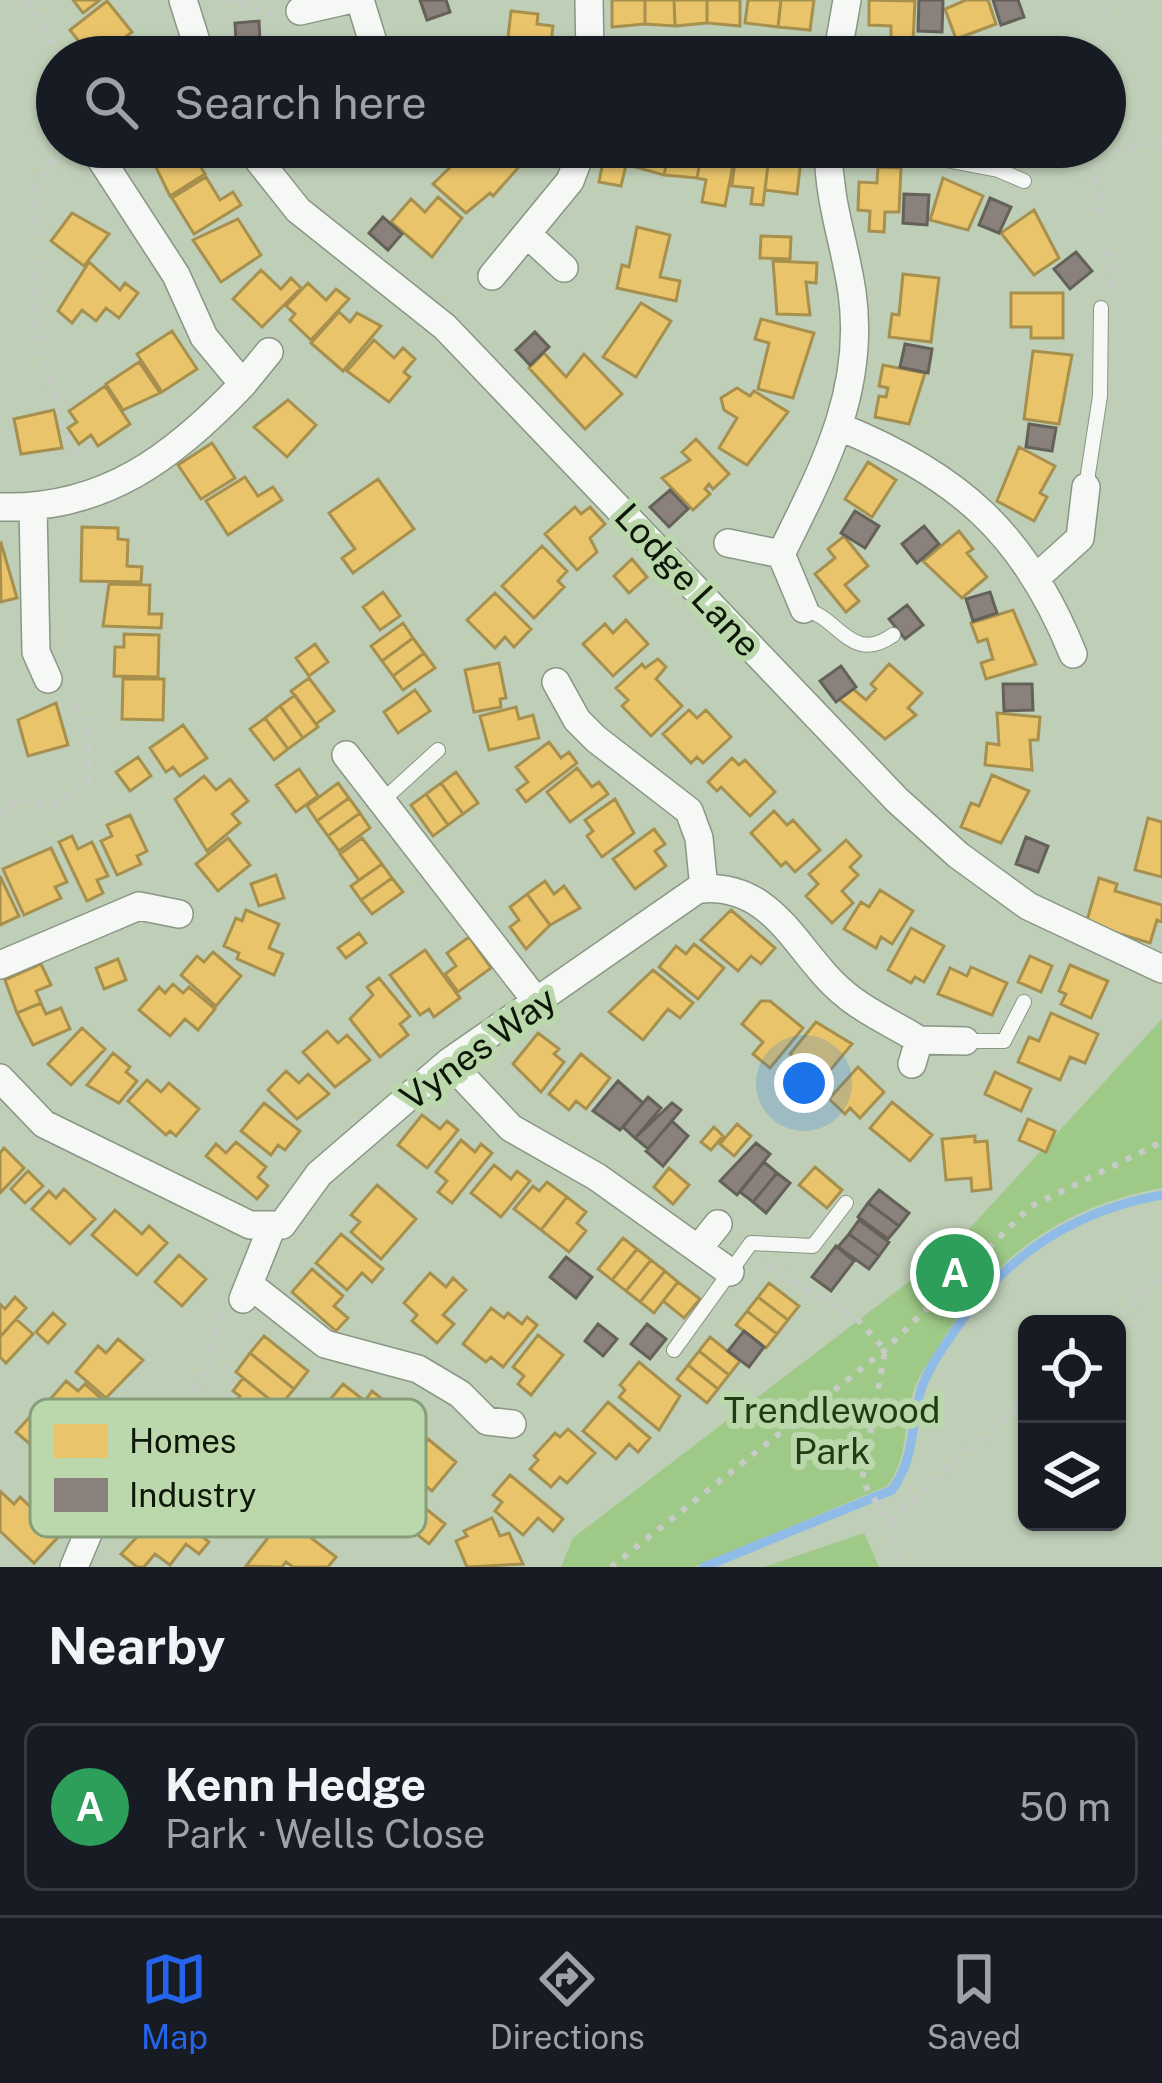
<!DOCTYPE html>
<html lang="en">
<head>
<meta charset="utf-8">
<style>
  body { margin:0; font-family:"Public Sans",sans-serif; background:#242831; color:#f1f3f6 }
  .controls { position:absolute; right:36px; bottom:36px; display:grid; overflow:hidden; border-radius:18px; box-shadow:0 3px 9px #0004 }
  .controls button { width:108px; height:108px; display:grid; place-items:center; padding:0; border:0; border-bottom:3px solid #363941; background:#171b24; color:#f1f3f6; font:60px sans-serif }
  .you { position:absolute; left:804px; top:1083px; width:42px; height:42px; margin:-30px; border:9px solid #fff; border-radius:50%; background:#1a73e8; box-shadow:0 0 0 18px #1a73e833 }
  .badge { display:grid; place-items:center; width:78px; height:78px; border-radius:50%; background:#2563eb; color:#fff; font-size:39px; font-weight:700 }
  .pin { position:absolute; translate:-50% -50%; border:6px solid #fff; box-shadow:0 3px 12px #0006 }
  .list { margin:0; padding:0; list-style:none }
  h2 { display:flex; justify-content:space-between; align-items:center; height:156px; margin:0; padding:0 48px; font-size:51px }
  h2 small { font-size:39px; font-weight:400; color:#9ea1a6 }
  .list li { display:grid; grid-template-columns:78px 1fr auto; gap:36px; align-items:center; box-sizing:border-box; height:168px; margin:0 24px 24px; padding:0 24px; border:3px solid #363941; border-radius:18px }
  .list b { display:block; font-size:45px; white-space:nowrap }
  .list p { margin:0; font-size:39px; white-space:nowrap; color:#9ea1a6 }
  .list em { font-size:39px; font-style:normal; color:#9ea1a6 }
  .icon { flex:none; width:66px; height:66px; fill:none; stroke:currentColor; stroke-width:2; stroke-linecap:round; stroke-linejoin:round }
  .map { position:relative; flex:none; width:1162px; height:1567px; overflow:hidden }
  .search { position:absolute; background:#171b24; box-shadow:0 3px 9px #0004; left:36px; right:36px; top:36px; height:132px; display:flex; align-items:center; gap:30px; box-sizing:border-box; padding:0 42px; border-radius:66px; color:#9ea1a6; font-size:45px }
  .sheet { height:348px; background:#171b24 }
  nav { display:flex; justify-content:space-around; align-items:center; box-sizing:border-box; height:168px; border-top:3px solid #363941; background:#171b24; font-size:33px; color:#9ea1a6 }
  nav a { display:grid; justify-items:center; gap:6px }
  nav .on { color:#2563eb }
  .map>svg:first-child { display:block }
  .green { fill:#9ec987 }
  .homes { fill:#e9c46a; stroke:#a7904d; stroke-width:3 }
  .industry { fill:#8a817c; stroke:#646159; stroke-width:3 }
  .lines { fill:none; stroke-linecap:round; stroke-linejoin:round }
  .stream { stroke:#8fbbe7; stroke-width:9 }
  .service-casing { stroke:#8a9685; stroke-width:16 }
  .minor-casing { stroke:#8a9685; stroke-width:30 }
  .path { stroke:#c6cbc5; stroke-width:6; stroke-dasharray:6 9; stroke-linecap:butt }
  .service { stroke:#f5f8f4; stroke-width:14 }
  .minor { stroke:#f5f8f4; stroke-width:27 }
  .labels { text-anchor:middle; stroke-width:12; stroke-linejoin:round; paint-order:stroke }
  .street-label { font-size:36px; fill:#0d1708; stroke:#bbd8ad }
  .park-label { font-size:36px; fill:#223b13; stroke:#bbd8ad }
  .key { fill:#bbd8ad; stroke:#879e7b; stroke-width:3 }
  .key-label { font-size:33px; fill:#0d1708 }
</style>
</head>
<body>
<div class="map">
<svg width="1162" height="1567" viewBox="0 0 1162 1567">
  <rect width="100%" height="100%" fill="#beceb7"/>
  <path class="green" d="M1162,1019v169c-99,18 -168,68 -220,153 -9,15 -22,32 -28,48 -11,33 -5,69 -27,97l-193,81h-133l12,-29 375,-286z
    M864,1533l15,34h-115z"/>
  <path class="homes" d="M73,0h27l-17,13z
    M612,0h33v24l-33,3z
    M645,0h29l1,26 -30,-2z
    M674,0h33v23l-32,3z
    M707,0h33v26l-33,-3z
    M748,0h33l-3,27 -33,-4z
    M781,0h33l-4,30 -32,-3z
    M869,0l46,1 -2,40 -22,-1v-14l-22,-1z
    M988,0l8,24 -40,15 -11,-30 21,-9z
    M107,1l25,31 -14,11 9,14h-36l-21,-27z
    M511,11l27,3 -1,10 16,2 -3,25 -43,-5z
    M268,47l1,10h-23l-1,-7z
    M170,147h18l17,27 -35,22 -18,-37z
    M484,147h10l24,21 -25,28 -3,-3 -24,20 -33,-29 32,-31 8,7z
    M606,147h33l-4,20 -9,-2 -5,21 -22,-4z
    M639,147h31l-6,28 -29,-8z
    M670,147l32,4 -5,27 -33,-3z
    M712,149l23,5 -10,52 -23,-4 4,-22 -9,-2 5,-27z
    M736,152l33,4 -6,49 -12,-1 2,-16 -21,-2z
    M769,156l32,4 -4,34 -32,-4z
    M878,167l23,1 -2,44h-14l-1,20 -15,-1 1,-20 -12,-1 1,-28 18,1z
    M206,177l14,23 13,-8 8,13 -47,29 -22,-36z
    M943,178l40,18 -15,34 -38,-10z
    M438,197l24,21 -30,39 -41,-35 20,-23 14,13z
    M1034,210l25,48 -25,17 -33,-42z
    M72,213l37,21 -25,32 -33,-25z
    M238,219l23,36 -40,27 -28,-42z
    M637,227l33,8 -10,42 20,4 -4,20 -59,-13 5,-23 7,2z
    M761,236l30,1 -1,22 -30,-1z
    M773,261l44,2 -1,20 -10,-1 4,33 -33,-1z
    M89,262l31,28 5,-7 13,10 -19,25 -13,-10 -10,13 -14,-11 -10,13 -14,-12z
    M261,270l20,19 10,-11 10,10 -39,39 -29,-28z
    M903,274l36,4 -8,64 -42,-5 3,-23 7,1z
    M308,283l18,17 10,-11 13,10 -38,41 -21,-20 5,-6 -9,-8z
    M1011,293h52v45h-32v-11h-20z
    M641,303l30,18 -35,56 -33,-20z
    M339,312l11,10 7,-9 24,13 -38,45 -32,-28z
    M761,319l53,14 -21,65 -35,-9 11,-46 -14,-4z
    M172,331l25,38 -35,23 -25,-38z
    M374,340l20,18 9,-10 12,11 -11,13 6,5 -21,25 -42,-31z
    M1033,351l39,4 -13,69 -35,-5z
    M544,353l22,24 18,-23 38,40 -37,35 -56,-61z
    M139,362l21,31 -37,17 -17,-26z
    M883,365l42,8 -16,51 -34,-7 4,-21 7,1 2,-9 -9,-2z
    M105,386l25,38 -32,22 -7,-11 -12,9 -11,-16 9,-6 -8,-11z
    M737,388l13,8 4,-5 34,21 -41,53 -28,-17 18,-30 -13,-8 -3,-12z
    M288,400l28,25 -29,32 -33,-30z
    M54,410l8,38 -41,6 -7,-35z
    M696,439l33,35 -16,15 -4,-5 -4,5 5,5 -17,16 -31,-32 28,-18 -8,-8z
    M212,443l23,35 -34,21 -23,-34z
    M1019,447l36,19 -15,27 7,4 -13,24 -37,-20z
    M868,462l28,18 -24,37 -27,-18z
    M245,477l13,19 15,-9 9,13 -54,35 -22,-34z
    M378,479l36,50 -61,44 -11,-15 13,-9 -26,-36z
    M575,507l6,7 9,-7 15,17 -15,14 7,14 -20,18 -32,-36z
    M82,527l36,1v11l10,1 -1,26 15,1 -1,15 -60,-1z
    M959,531l14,18 -6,4 20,24 -25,21 -39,-37z
    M844,536l24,30 -23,19 14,16 -13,11 -31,-38 20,-16 -7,-9z
    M1,543l16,55 -16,4 -1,-58z
    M542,546l25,25 -9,10 6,6 -30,31 -32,-32z
    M632,559l15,18 -18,16 -15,-17z
    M109,584l41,1 -1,29h13l-1,14 -58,-2z
    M383,592l17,24 -20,14 -17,-23z
    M495,593l36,36 -17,18 -9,-10 -10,11 -28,-28z
    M1013,610l23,54 -50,15 -5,-16 12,-4 -6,-20 -9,3 -7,-19z
    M626,620l22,24 -35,32 -30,-32 22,-20 8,9z
    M403,623l10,15 -31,23 -11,-15z
    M124,634l35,1 -1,42 -44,-1 1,-29h9z
    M413,638l11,15 -31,23 -11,-15z
    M315,644l13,18 -19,14 -13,-18z
    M424,653l11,15 -32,22 -10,-14z
    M658,659l8,8 -10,12 26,27 -31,30 -29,-30 6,-6 -12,-12 26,-24 3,4z
    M499,663l7,35 -6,1 1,8 -27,5 -9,-42z
    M889,664l33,29 -14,15 8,7 -31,24 -46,-40 14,-10 13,11 10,-11 -5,-5z
    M309,678l25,33 -18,13 -25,-33z
    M123,679h41l-1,41 -41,-1z
    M415,690l15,21 -32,22 -14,-21z
    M295,695l23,32 -15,11 -23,-32z
    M56,703l12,42 -40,11 -10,-36z
    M280,706l23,32 -15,11 -23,-31z
    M516,707l3,12 14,-4 6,23 -50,12 -9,-34z
    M689,710l8,8 9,-8 25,27 -28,26 -6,-6 -6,6 -28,-29z
    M997,713l43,4 -2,23h-8l2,30 -47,-5 2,-22 12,2z
    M265,718l23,31 -14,11 -24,-31z
    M183,725l24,33 -27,18 -7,-9 -7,5 -16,-24z
    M549,742l12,16 8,-6 8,11 -51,39 -9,-12 11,-8 -12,-15z
    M138,757l13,19 -21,15 -14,-19z
    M732,758l7,7 6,-5 30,32 -25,24 -29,-29 -4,4 -9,-9z
    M577,768l15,19 7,-5 9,12 -38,28 -23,-30z
    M299,769l19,27 -22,16 -20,-27z
    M456,772l22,31 -15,11 -22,-31z
    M992,775l37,16 -28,52 -40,-16 10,-24 8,3z
    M204,776l12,14 14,-11 18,22 -16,13 8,9 -33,28 -32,-52z
    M338,783l11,15 -32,23 -10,-15z
    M441,783l22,31 -15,11 -22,-31z
    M426,794l22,31 -15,11 -22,-31z
    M349,798l11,15 -32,23 -11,-15z
    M615,799l19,34 -32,24 -15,-21 6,-5 -8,-11z
    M774,811l13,14 6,-5 27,30 -25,22 -9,-10 -5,4 -30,-33z
    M360,813l10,15 -31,23 -11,-15z
    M130,815l17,36 -10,5 4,8 -24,11 -16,-34 11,-5 -5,-11z
    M1148,818l14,4v55l-27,-7z
    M654,829l11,15 -10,7 11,15 -31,23 -22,-30z
    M72,836l6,13 14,-7 16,34 -11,4 6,13 -16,8 -28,-59z
    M228,838l22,27 -32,26 -22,-27z
    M362,838l20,26 -23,16 -19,-26z
    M846,840l15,16 -11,11 8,8 -16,16 11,12 -21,20 -26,-27 12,-12 -9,-10z
    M51,848l16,34 -12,5 6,11 -37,17 -21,-46z
    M382,864l10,14 -31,22 -10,-14z
    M276,875l8,23 -25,8 -8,-22z
    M0,876l19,40 -19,9z
    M392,878l11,14 -31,22 -11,-14z
    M1099,878l18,6 -2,7 47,14v17l-5,-2 -7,23 -64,-19z
    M545,881l9,13 10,-8 16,22 -30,17 -23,-31z
    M880,890l33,21 -21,33 -11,-7 -5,11 -32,-19 17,-27 8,5z
    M527,894l23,31 -24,24 -16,-22 9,-7 -9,-13z
    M246,910l33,14 -10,24 14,6 -9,21 -37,-16 2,-6 -15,-7 12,-28 6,3z
    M731,910l44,38 -14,16 -10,-8 -13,15 -37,-31z
    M911,928l33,18 -20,36 -9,-5 -4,6 -23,-13z
    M359,933l7,10 -20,15 -8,-10z
    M469,937l22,31 -33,24 -13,-18 11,-8 -9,-13z
    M694,944l30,24 -26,31 -39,-32 17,-21 10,8z
    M425,950l35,48 -26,19 -5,-8 -9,6 -30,-40z
    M213,952l28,24 -25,30 -35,-31 16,-19 7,6z
    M1030,956l22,10 -11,26 -23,-10z
    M118,959l8,21 -22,9 -8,-21z
    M41,964l10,21 -15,6 5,12 -24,10 -12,-33z
    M1070,965l38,16 -17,37 -30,-14 5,-10 -7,-3z
    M971,967l36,16 -15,32 -54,-21 12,-26 17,8z
    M653,970l40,33 -13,15 -12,-9 -25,31 -34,-28z
    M379,978l31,38 -10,8 8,11 -28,22 -30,-38 23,-24 -6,-8z
    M173,984l10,9 6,-6 26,22 -17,21 -13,-11 -15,17 -31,-26 20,-23 6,6z
    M761,1001h9l33,27 -33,40 -17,-14 10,-12 -21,-18z
    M41,1003l5,11 15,-6 9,21 -37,16 -16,-32z
    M1051,1013l47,21 -13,29 -15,-6 -10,23 -42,-18 11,-25 10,4z
    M816,1022l36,22 -24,29 -11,-9 -5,6 -7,-5 -10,12 -10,-8 9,-12 -4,-3z
    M82,1028l23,21 -34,36 -23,-21z
    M327,1031l11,12 9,-8 23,25 -35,27 -32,-35z
    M538,1033l21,16 -5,5 10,8 -23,30 -28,-28z
    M113,1053l17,14 -4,5 11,9 -18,22 -32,-18z
    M581,1054l29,24 -24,31 -10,-8 -7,9 -20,-16z
    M858,1067l26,25 -24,26 -10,-10 -5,6 -16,-15z
    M286,1071l13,12 9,-9 21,20 -32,25 -29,-29z
    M995,1072l36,17 -10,22 -36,-17z
    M147,1080l14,12 8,-9 30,26 -23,27 -6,-5 -4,4 -38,-34z
    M892,1102l40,33 -22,26 -40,-33z
    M264,1103l36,28 -15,19 -7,-5 -7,10 -30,-24z
    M422,1115l18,14 7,-8 11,9 -31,38 -29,-23z
    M1028,1119l27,12 -9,21 -27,-12z
    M737,1124l14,12 -17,20 -14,-12z
    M714,1127l9,9 -12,14 -10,-8z
    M975,1136v6l12,-1 4,48 -19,2 -1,-13 -25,2 -4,-41z
    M461,1140l14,12 6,-8 11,9 -40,50 -14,-11 9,-11 -11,-9z
    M236,1142l30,25 -8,10 10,9 -11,13 -51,-43 10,-12 10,9z
    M4,1148l20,20 -24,25v-40z
    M494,1165l17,14 6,-8 13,10 -29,36 -30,-24z
    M815,1167l27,23 -15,18 -28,-23z
    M669,1168l20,17 -16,19 -19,-17z
    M28,1171l15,15 -18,17 -14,-14z
    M547,1182l20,15 -26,33 -27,-21 19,-23 6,5z
    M377,1185l39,34 -35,40 -30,-27 9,-10 -9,-7z
    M64,1189l31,30 -25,25 -38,-35 17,-18 7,7z
    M567,1197l19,15 -9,11 9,8 -17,21 -28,-22z
    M115,1210l27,24 7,-8 18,17 -30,32 -45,-40z
    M341,1234l42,35 -11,13 -10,-9 -15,17 -31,-27z
    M623,1238l14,11 -25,31 -14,-11z
    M637,1249l14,11 -25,31 -14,-11z
    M179,1255l27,24 -24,27 -27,-24z
    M651,1260l14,11 -25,31 -14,-11z
    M312,1269l31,27 -9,10 14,12 -12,13 -44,-39z
    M665,1271l13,11 -24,31 -14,-11z
    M430,1273l16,14 7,-9 13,12 -23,25 11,9 -17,19 -25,-22 5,-6 -13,-12z
    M678,1282l22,17 -16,19 -21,-17z
    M769,1283l30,23 -11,14 -30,-23z
    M15,1297l11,11 -26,29v-33l5,5z
    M758,1297l30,23 -11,14 -30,-23z
    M491,1308l13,10 4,-5 14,11 5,-7 10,8 -34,42 -12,-10 -5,5 -23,-18z
    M747,1311l30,23 -11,14 -30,-23z
    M53,1313l12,11 -17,19 -12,-11z
    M16,1319l17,15 -27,29 -6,-6v-20z
    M538,1335l25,20 -32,40 -13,-11 6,-8 -11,-9z
    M264,1336l44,35 -14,18 -44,-36z
    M710,1337l30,24 -11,14 -30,-24z
    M118,1339l25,21 -37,38 -30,-26 22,-26 8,7z
    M699,1351l30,24 -11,14 -30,-24z
    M250,1353l44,36 -15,18 -43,-35z
    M639,1362l41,34 -21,34 -40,-33 6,-7 -5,-5z
    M688,1365l30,24 -11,14 -30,-24z
    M243,1378l30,24 -20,24 -23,-18 10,-12 -7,-5z
    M66,1381l12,10 7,-7 24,21 -33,25 -30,-26z
    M343,1384l22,17 7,-10 19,15 -21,26 -9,-8 -20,25 -15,-12 8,-11 -16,-12z
    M608,1402l42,36 -12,14 -9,-8 -13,15 -33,-28z
    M35,1411l10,9 7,-7 30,26 -28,26 -38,-33z
    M568,1429l27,24 -28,30 -7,-6 -9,10 -21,-18 8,-9 -4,-4 21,-23 5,4z
    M428,1439l28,23 -24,29 -28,-22z
    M510,1475l53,44 -10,12 -15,-13 -15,17 -28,-24 7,-9 -9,-7z
    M0,1491l14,13 6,-7 40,38 -26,28 -34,-32z
    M165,1507l44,35 -10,12 -13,-10 -16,21 -15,-11 -11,13h-7l-16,-13z
    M425,1508l20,16 -16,20 -20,-16z
    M284,1517l52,40 -8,10h-35l-7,-5 -4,5 -36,-1z
    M492,1518l8,18 9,-3 14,31 -56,3 -11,-26 11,-5 -3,-5z"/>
  <path class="industry" d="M420,0h26l4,12 -23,8z
    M919,0h24l-1,32 -24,-1z
    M993,0h25l6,17 -23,8z
    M259,21l1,20 -24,1 -1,-19z
    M904,194l25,1 -2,30 -24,-2z
    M990,198l21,9 -12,26 -20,-8z
    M383,217l19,17 -14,16 -19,-17z
    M1076,252l16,19 -22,18 -16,-20z
    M535,332l14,15 -19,18 -14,-15z
    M905,344l27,5 -4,24 -28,-6z
    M1029,424l27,4 -4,23 -26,-4z
    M670,490l18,19 -19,18 -19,-20z
    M855,511l24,15 -14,22 -24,-15z
    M924,526l15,18 -22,19 -15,-19z
    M990,592l7,21 -24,8 -7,-22z
    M907,605l16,20 -18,14 -16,-20z
    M841,666l15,21 -20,15 -16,-21z
    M1003,684h29l1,26 -29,1z
    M1026,837l22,9 -10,26 -22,-8z
    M618,1081l25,22 -23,27 -27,-19z
    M648,1097l13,11 -26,30 -12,-11z
    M672,1103l9,7 -33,39 -13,-11z
    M672,1121l16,15 -25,30 -17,-15z
    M756,1143l14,11 -33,41 -17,-14z
    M764,1162l13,11 -24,29 -13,-10z
    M777,1173l13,10 -24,30 -13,-11z
    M879,1190l30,23 -10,13 -31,-23z
    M868,1203l31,23 -11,13 -30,-22z
    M859,1220l30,22 -10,14 -30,-22z
    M849,1234l30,22 -10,13 -31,-22z
    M836,1246l18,15 -23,30 -19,-14z
    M566,1257l26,20 -16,21 -26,-21z
    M598,1324l19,15 -14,17 -18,-15z
    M647,1324l19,15 -16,20 -19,-15z
    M744,1331l20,16 -15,20 -21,-16z"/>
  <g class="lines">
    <path class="stream" d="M704,1567l188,-77c22,-30 19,-61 28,-97 5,-19 20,-41 31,-57 50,-77 120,-125 211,-141"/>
    <g class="service-casing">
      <path id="service" d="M990,57l35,-4
        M878,147l120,23 26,11
        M1086,487l14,-91 1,-88
        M804,609c35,8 47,56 89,26
        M383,800l55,-50
        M965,1041h39l20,-39
        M674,1350l77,-107 62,3 33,-43"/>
    </g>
    <g class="minor-casing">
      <path id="minor" d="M183,0l18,57
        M360,0l12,39
        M589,0l1,57
        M300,11l48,-11
        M837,57l10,-57
        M248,147l50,63 147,117 452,473 61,55 70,51 134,63
        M527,234l37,34
        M492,276l78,-95 13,-34
        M243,384l26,-32
        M840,427c118,48 185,107 233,227
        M0,507c104,3 174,-50 243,-123l-39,-47 -28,-62 -83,-128
        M33,507l3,145 12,27
        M728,543l53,11
        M1038,576l42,-38 6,-51
        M804,609l-23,-55c42,-85 85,-164 71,-262 -8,-53 -23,-87 -24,-145
        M556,682l21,38 19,19 93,72 10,27 5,51
        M346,755l191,247
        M0,965l139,-59 40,8
        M449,1062l62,66 86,49 133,95
        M912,1064l7,-24 46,1
        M0,1078l44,46 206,101h32l37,-51 130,-112 249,-173c78,-8 98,66 148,106 21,18 50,30 73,45
        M698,1249l20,-25
        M250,1285l75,59 93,25 42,25 27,27 25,3
        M243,1299l28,-70
        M74,1567l31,-74 43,-57"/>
    </g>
    <path class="path" d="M26,0l35,57
      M225,0l48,14
      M399,42l105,15
      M1101,57l4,-57
      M61,147l-24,38v152l26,88 19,41
      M1008,147l86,7 68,-13
      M1096,147l1,43 16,102
      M0,816l16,-17 37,8 36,-25v-57l-20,-31
      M767,1265l91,55 27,30 -23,131 27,40 11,46
      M1110,1324l52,-47
      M173,1430l35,-63 12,-57
      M889,1521l138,-123
      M611,1567l274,-217 145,-143 132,-65"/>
    <use href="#service" class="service"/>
    <use href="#minor" class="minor"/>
  </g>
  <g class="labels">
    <g class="street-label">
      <text transform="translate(688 580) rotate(47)" y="13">Lodge Lane</text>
      <text transform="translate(478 1048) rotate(-36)" y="13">Vynes Way</text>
    </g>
    <g class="park-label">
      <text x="832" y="1423">Trendlewood<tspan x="832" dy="41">Park</tspan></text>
    </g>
  </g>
  <rect x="30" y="1399" width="396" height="138" rx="18" class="key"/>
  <rect x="54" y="1424" width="54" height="34" fill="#e9c46a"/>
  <rect x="54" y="1478" width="54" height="34" fill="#8a817c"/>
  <g class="key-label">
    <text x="129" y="1453">Homes</text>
    <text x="129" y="1507">Industry</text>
  </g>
</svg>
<div class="controls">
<button><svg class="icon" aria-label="locate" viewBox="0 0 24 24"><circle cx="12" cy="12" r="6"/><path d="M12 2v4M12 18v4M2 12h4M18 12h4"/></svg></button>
<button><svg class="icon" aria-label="layers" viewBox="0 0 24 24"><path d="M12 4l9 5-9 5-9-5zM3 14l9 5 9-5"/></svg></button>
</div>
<div class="you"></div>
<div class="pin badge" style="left:955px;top:1273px;background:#2e9e5b">A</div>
<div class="search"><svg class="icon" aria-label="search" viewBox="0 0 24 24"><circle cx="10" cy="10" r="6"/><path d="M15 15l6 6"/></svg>Search here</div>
</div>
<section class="sheet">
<h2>Nearby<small></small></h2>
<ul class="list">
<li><span class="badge" style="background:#2e9e5b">A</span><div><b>Kenn Hedge</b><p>Park · Wells Close</p></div><em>50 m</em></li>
</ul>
</section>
<nav>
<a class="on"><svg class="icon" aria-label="map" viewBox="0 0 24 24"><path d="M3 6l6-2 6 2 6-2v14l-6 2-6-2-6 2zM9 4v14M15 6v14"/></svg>Map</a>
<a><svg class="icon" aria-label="directions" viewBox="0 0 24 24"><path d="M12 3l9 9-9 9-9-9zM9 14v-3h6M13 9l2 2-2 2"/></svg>Directions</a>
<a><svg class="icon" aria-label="saved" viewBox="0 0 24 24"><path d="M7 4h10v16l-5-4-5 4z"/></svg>Saved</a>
</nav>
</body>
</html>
